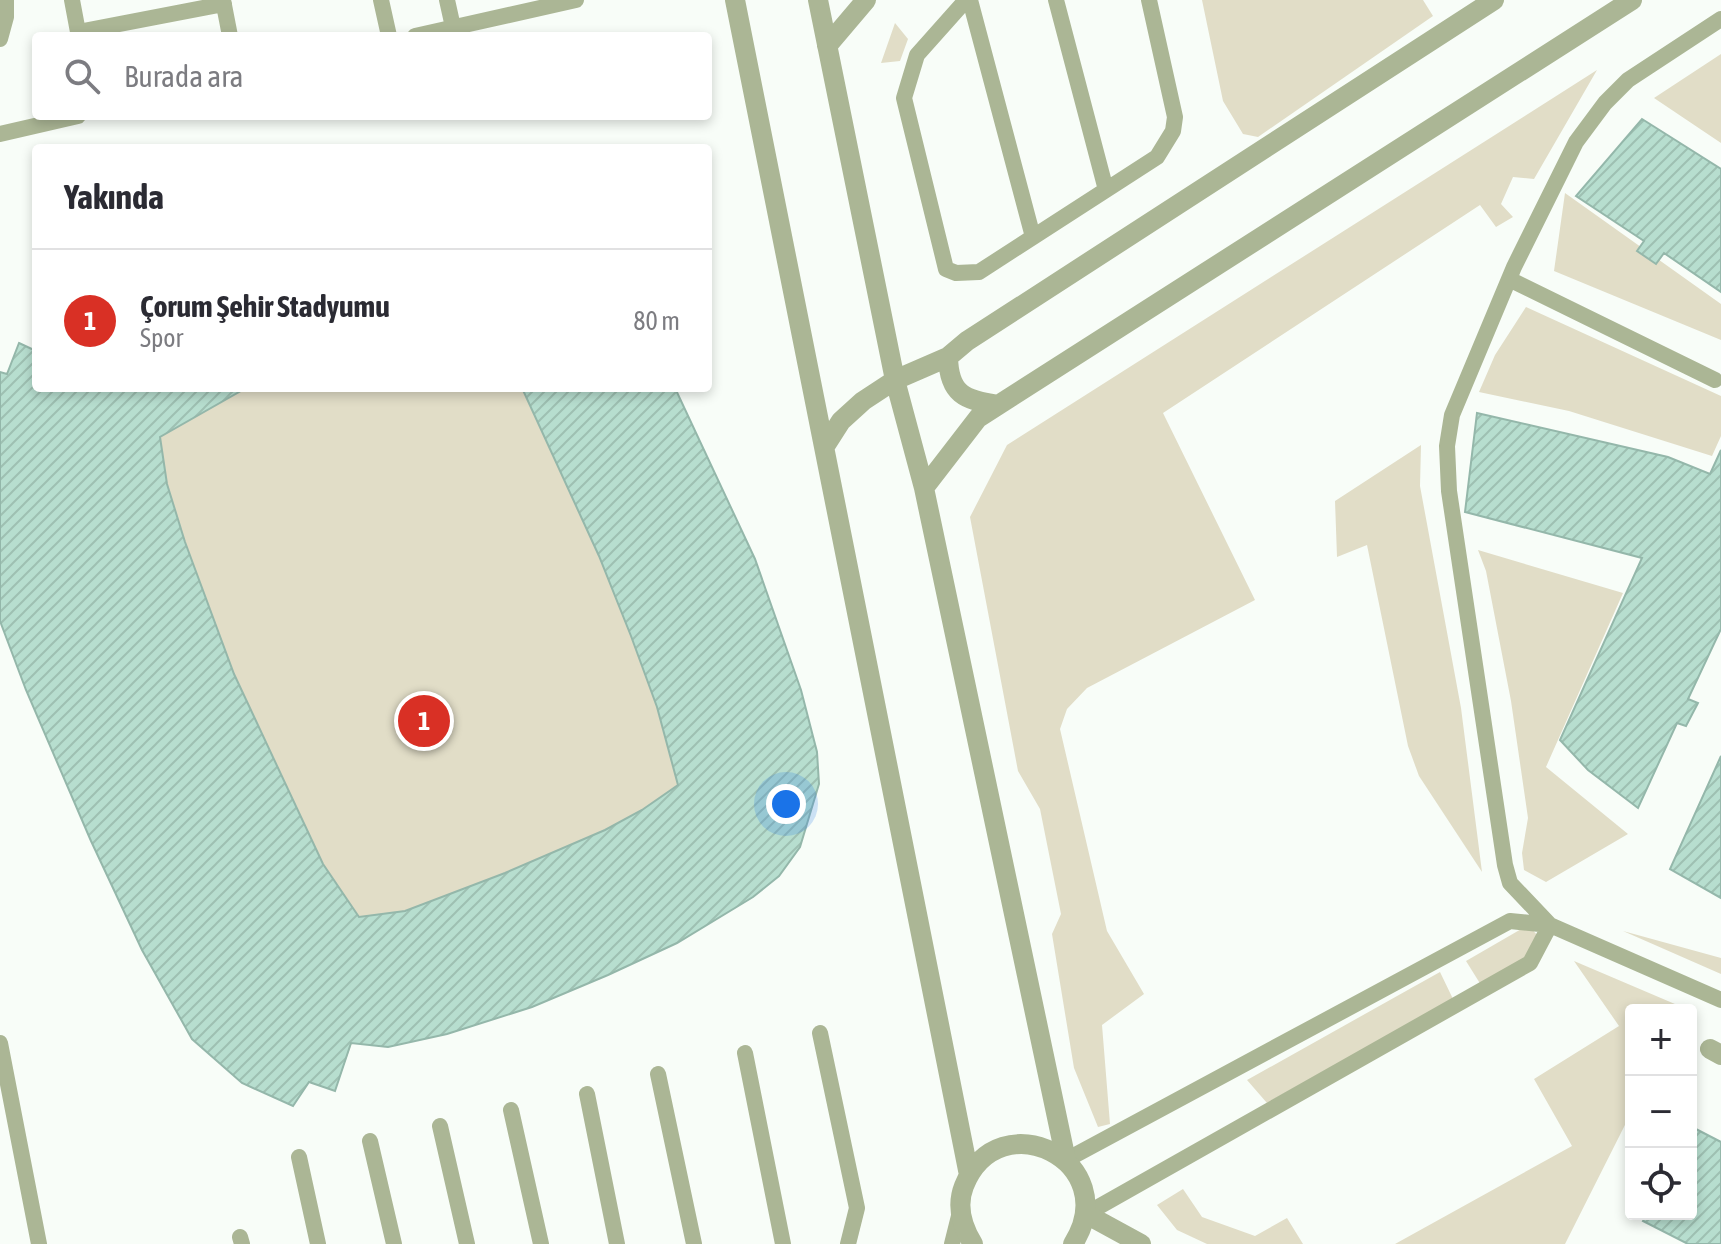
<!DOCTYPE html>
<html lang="tr">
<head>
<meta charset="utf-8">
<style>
  body { margin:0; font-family:"Asap Condensed",sans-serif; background:#f7f7f7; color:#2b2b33 }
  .controls { position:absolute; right:24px; bottom:24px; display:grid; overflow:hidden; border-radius:8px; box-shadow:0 4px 12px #0003 }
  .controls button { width:72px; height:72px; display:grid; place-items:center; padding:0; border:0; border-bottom:2px solid #e1e1e2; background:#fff; color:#2b2b33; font:40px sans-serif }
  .you { position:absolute; left:786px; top:804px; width:28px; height:28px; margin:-20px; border:6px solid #fff; border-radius:50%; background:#1a73e8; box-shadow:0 0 0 12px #1a73e833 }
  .badge { display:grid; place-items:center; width:52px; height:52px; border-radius:50%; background:#d93025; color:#fff; font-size:26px; font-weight:700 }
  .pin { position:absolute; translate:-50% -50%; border:4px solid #fff; box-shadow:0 2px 8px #0006 }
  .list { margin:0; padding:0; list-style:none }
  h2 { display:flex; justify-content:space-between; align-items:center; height:104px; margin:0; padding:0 32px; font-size:34px }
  h2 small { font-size:26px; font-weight:400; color:#7c7c81 }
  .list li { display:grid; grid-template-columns:52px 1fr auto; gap:24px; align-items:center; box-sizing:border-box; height:144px; padding:0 32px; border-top:2px solid #e1e1e2 }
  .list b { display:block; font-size:30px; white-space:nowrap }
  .list p { margin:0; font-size:26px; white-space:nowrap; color:#7c7c81 }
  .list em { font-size:26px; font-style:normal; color:#7c7c81 }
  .icon { flex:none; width:44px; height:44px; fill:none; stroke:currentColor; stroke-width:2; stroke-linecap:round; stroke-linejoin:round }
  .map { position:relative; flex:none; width:1721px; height:1244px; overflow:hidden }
  .search { position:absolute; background:#fff; box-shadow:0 4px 12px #0003; left:32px; top:32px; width:680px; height:88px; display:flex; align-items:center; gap:20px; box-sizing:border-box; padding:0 28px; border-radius:8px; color:#7c7c81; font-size:30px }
  .panel { position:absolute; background:#fff; box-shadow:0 4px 12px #0003; left:32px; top:144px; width:680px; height:248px; border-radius:8px }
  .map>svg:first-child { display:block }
  .grass { fill:#e1ddc7 }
  .building { fill:url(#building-hatch); stroke:#94b7aa; stroke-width:2 }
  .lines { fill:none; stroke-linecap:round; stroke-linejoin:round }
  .lane { stroke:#abb695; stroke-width:16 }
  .street { stroke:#abb695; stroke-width:20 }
</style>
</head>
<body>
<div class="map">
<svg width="1721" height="1244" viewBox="0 0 1721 1244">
  <defs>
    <pattern id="building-hatch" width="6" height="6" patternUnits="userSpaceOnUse" patternTransform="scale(2)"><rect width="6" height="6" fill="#b7decf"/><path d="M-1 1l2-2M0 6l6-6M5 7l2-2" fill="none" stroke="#9ec0b2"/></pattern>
  </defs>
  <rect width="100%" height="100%" fill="#f8fdf8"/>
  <path class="grass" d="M1202,0h221l10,16 -175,121 -15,-3 -20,-33z
    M895,23l13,16 -8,22 -19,2z
    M1721,54v89l-67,-45z
    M1597,70l-63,109 -21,-2 -12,27 12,13 -17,10 -16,-22 -317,208 92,187 -168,88 -20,21 -7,20 47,202 37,63 -42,31 8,99 -12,3 -24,-59 -22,-134 9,-20 -21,-105 -22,-38 -48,-254 37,-72z
    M1565,193l156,111v36l-167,-69z
    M1526,307l195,89v40l-9,20 -143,-45 -90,-19 16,-37z
    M19,343l17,8v37h639l80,171 46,131 16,62 2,32 -19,63 -21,29 -26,21 -76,46 -69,32 -76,32 -85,27 -59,13 -36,-4 -17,48 -26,-9 -16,24 -51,-23 -50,-44 -50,-89 -135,-576z
    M1421,445l-1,41 41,222 21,164 -63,-96 -11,-30 -41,-201 -30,12 -2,-56z
    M1478,550l145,43 -77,174 82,67 -82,48 -22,-12 -2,-17 6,-35 -17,-117 -25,-130z
    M1523,928h8l6,7 3,16 -59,34 -15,-24z
    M1623,931l98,27v16z
    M1574,961l115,49h-58v103l-66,131h-170l177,-98 -38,-67 85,-53z
    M1440,972l13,27 -186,104 -20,-23z
    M1183,1189l19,28 53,19 32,-18 16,26h-96l-30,-14 -20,-25z"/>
  <path class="building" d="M1642,119l79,50v123l-57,-39 -8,11 -19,-13 7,-10 -68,-45z
    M19,343l17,8v37h210l-86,49 7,47 18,58 49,132 89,190 36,53 46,-6 100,-38 100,-43 37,-20 36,-25 -21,-78 -26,-71 -32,-80 -77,-168h153l80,171 46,131 16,62 2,32 -19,63 -21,29 -26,21 -76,46 -69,32 -76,32 -85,27 -59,13 -37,-4 -16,48 -26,-9 -16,24 -51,-23 -50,-44 -50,-89 -51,-109 -65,-151 -26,-69v-249l7,2z
    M1477,413l191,44 42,17 11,-24v179l-33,70 10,4 -12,23 -9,-3 -39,85 -50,-38 -28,-30 82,-182 -177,-46z
    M1721,756v142l-51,-29z
    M1692,1127l29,15v102h-33l-45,-23 4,-7h44z"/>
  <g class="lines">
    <path class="lane" d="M72,0l6,32 146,-28
      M223,0l7,36
      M381,0l8,36
      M447,0l6,27
      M966,0l-49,55 -13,43 42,171 10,4 23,-1 178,-115 16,-26 2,-14 -26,-117
      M970,0l63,237
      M1056,0l50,190
      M415,36l161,-36
      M0,39l6,-22v-17
      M0,134l78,-18
      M1509,279l206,101
      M1550,925l-40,-42 -5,-18 -56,-374 -2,-45 5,-31 62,-148 62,-125 29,-39 23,-23 93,-61
      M820,1033l37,175 -9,36
      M0,1043l39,201
      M745,1053l38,191
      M658,1074l36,170
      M587,1094l30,150
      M511,1110l30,134
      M440,1126l27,118
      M370,1141l24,103
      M299,1157l19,87
      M1066,1160l444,-239 40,4 171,75
      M1086,1214l444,-251 20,-38
      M240,1237l2,7
      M952,1244l8,-32"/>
    <path class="street" d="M735,0l234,1175
      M818,0l77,380 29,108 142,672
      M827,46l39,-46
      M948,357c1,37 16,43 50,48
      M825,446l16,-25 22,-20 32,-21 53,-23 19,-16 527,-341
      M924,488l54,-70 654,-418
      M1710,1049l11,6
      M1086,1214l55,30
      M973,1244c-11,-18 -17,-38 -9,-58 35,-87 161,-24 109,58"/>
  </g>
</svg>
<div class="controls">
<button>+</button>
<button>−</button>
<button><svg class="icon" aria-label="locate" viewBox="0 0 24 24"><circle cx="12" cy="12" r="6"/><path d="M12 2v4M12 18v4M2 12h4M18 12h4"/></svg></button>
</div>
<div class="you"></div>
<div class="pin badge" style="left:424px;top:721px">1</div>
<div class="search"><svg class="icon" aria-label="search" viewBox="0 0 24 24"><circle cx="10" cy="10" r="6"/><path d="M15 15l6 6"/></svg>Burada ara</div>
<section class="panel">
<h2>Yakında<small></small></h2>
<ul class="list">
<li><span class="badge">1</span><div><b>Çorum Şehir Stadyumu</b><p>Spor</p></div><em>80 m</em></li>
</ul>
</section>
</div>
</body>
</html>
